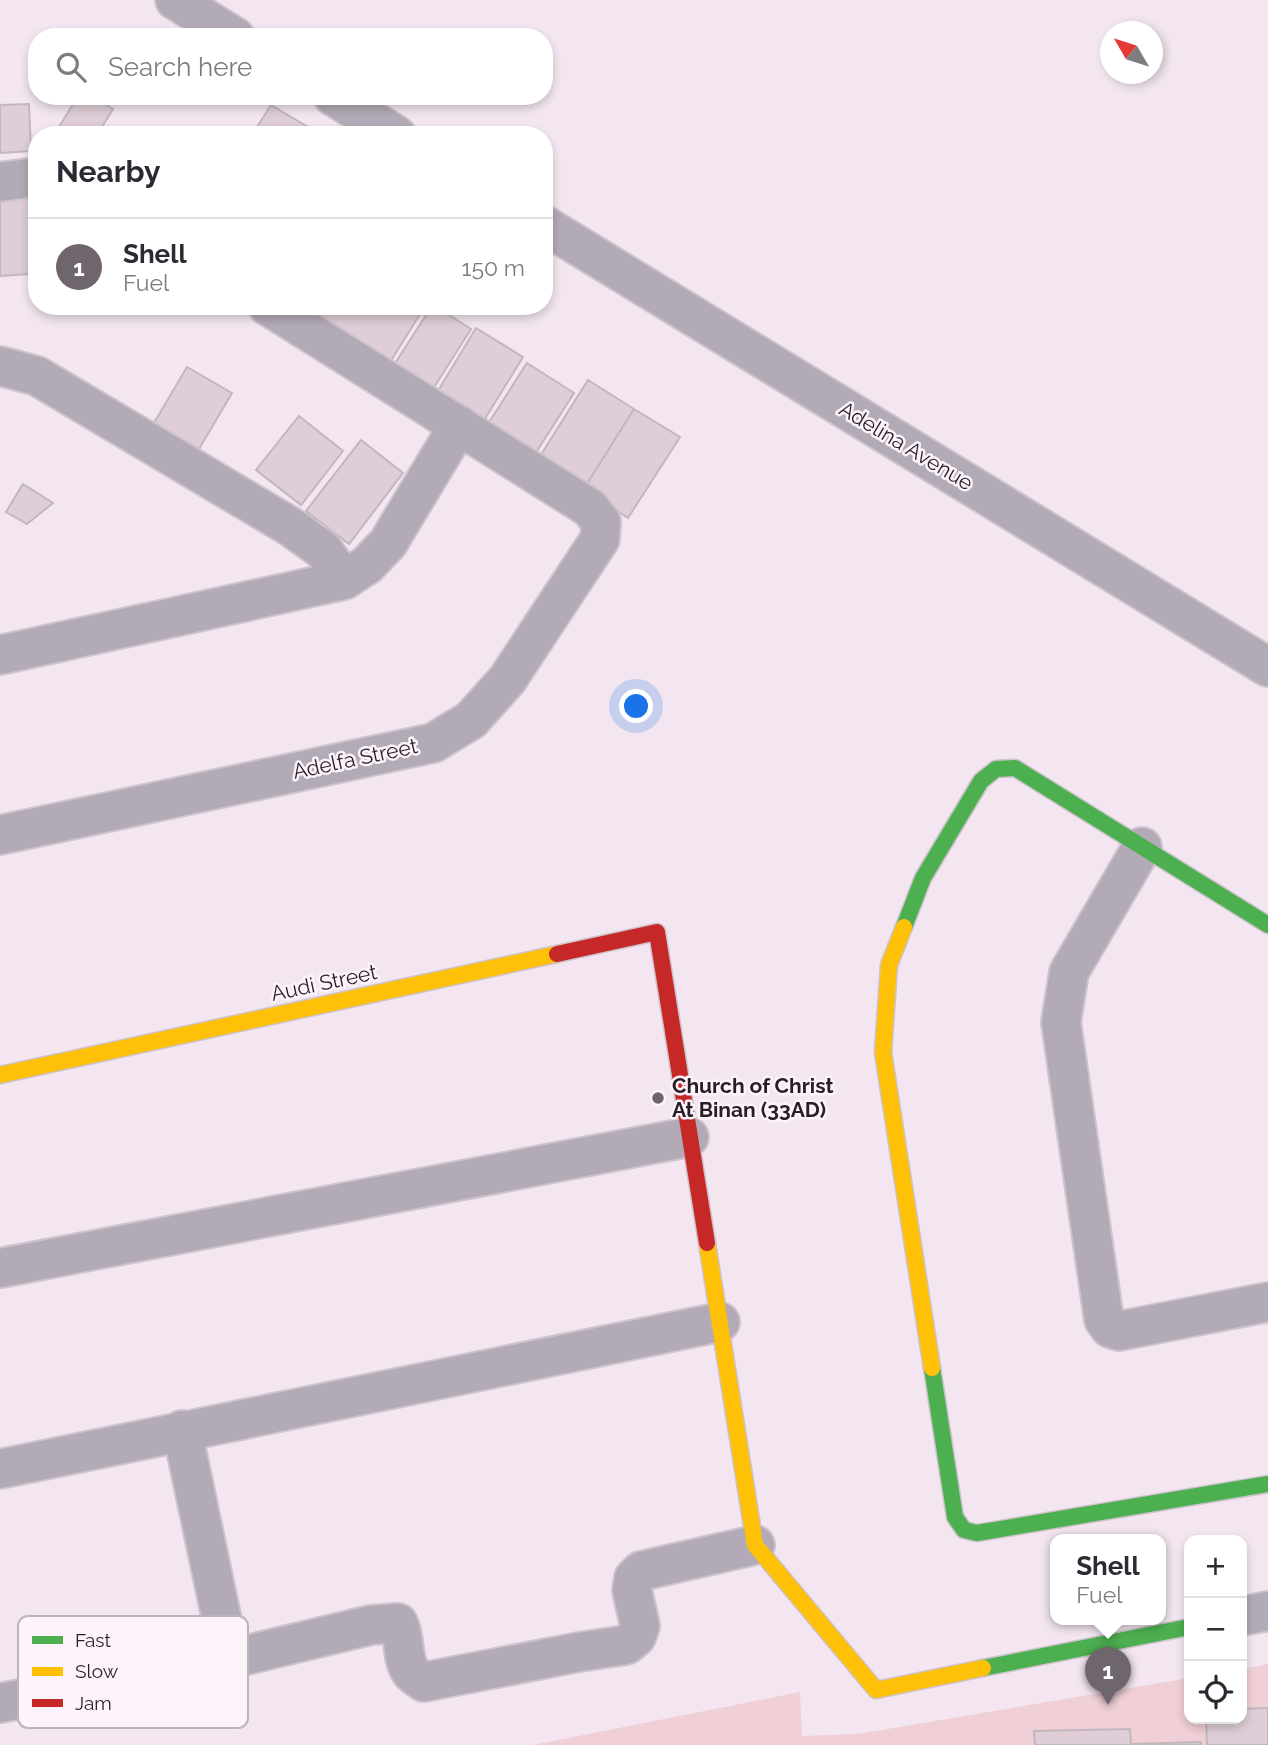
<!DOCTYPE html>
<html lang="en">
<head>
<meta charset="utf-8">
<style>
  body { margin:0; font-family:Raleway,sans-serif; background:#f2f2f3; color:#2b2b33 }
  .controls { position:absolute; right:21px; bottom:21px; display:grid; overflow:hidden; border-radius:14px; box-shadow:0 4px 10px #0003 }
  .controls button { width:63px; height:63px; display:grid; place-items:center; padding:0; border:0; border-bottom:2px solid #e1e1e2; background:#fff; color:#2b2b33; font:35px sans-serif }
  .compass { position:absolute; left:1100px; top:21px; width:63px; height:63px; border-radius:50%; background:#fff; box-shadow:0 4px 10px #0003; rotate:309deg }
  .you { position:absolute; left:637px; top:707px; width:24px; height:24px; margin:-18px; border:5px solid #fff; border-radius:50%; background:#1a73e8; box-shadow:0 0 0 10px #1a73e833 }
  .badge { display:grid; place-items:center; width:46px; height:46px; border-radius:50%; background:#6f656d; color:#fff; font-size:23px; font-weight:700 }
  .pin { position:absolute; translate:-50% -58px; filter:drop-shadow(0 2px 4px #0008) }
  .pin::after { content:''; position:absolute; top:37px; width:24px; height:21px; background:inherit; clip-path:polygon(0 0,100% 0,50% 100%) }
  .popup { position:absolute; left:1050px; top:1534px; width:116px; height:91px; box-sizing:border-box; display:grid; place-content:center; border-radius:14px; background:#fff; filter:drop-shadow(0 2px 5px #0005); font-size:23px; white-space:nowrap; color:#7c7c81 }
  .popup b { font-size:26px; color:#2b2b33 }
  .popup::after { content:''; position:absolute; left:50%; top:100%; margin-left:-14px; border:14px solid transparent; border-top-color:#fff }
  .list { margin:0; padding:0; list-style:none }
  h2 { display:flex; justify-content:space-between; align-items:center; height:91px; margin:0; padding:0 28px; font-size:30px }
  h2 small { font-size:23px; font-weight:400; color:#7c7c81 }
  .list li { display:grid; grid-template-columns:46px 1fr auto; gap:21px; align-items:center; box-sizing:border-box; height:98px; padding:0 28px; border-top:2px solid #e1e1e2 }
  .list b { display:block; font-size:26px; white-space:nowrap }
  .list p { margin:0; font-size:23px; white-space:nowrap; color:#7c7c81 }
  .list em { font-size:23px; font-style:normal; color:#7c7c81 }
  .icon { flex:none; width:38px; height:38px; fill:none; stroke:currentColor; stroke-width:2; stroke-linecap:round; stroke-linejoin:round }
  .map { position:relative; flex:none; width:1268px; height:1745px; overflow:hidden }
  .search { position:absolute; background:#fff; box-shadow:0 4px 10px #0003; left:28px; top:28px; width:525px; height:77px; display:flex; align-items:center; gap:18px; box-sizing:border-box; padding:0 24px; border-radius:28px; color:#7c7c81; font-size:26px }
  .panel { position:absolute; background:#fff; box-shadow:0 4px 10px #0003; left:28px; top:126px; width:525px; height:189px; border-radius:28px }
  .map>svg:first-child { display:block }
  .green { fill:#f0cfd6 }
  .building { fill:#dfced7; stroke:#c2b7bd; stroke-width:2 }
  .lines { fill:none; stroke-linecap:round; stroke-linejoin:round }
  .street-casing { stroke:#cec3cb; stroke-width:42 }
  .fast-casing { stroke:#cec3cb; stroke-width:19 }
  .slow-casing { stroke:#cec3cb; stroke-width:19 }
  .jam-casing { stroke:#cec3cb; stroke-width:19 }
  .street { stroke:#b2aab6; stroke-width:38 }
  .fast { stroke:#4caf50; stroke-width:16 }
  .slow { stroke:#ffc107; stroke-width:16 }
  .jam { stroke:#c62828; stroke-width:16 }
  .poi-dot { fill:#6f656d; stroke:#fdf3fb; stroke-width:2.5 }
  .labels { text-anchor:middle; stroke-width:5; stroke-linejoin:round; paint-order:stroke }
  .street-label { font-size:21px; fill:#281f26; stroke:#fdf3fb }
  .poi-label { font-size:21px; font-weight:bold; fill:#281f26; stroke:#fdf3fb; text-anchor:start }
  .key { fill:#fdf3fb; stroke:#bdb3bb; stroke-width:2 }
  .key-label { font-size:19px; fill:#281f26 }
</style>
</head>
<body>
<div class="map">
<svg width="1268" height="1745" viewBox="0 0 1268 1745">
  <rect width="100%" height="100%" fill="#f3e6f0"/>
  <path class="green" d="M1268,1664v44l-26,1v-40z
    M1189,1678v41h17l1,26h-6v-3l-70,2 -1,-15 -95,2 -1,14h-501l267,-53 2,44 56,-2z"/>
  <path class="building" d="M78,96h14l21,13 -16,26h-43z
    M29,104l2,47 -31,2v-48z
    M271,105l47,28 -1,2h-65z
    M37,194v46l-9,34 -28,2v-76z
    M292,306h133l-38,61z
    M432,306h3l36,23 -38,60 -39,-24z
    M476,328l47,29 -42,68 -46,-29z
    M527,363l47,30 -39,61 -47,-30z
    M187,367l45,26 -33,56 -45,-26z
    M588,380l46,29 -51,81 -46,-29z
    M634,409l46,28 -52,81 -45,-28z
    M299,416l44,35 -42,54 -45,-35z
    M361,440l42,33 -54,71 -43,-33z
    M23,484l30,19 -26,21 -21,-12z
    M1268,1708v37h-61l-1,-26h36v-10z
    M1130,1729l1,15 70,-2v3h-166l-1,-14z"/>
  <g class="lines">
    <g class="street-casing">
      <path id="street" d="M175,0l60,37
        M333,96l63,39
        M0,182l37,-5
        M544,225l724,442
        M0,366l37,10 254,151 32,23 21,30
        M0,655l344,-75 23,-15 21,-22 71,-118
        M0,835l433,-92 38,-23 36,-40 93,-141 1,-17 -11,-14 -322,-202
        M1142,847l-73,125 -8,50 43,298 6,8 9,3 149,-29
        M0,1268l689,-131
        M0,1469l720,-147
        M1242,1616l26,-5
        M230,1659l141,-34 27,-2c8,15 3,35 13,49 3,4 9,7 13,10l155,-30 47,-7 10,-8 4,-11 -8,-36 2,-12 7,-7 114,-26
        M0,1703l230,-44 -48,-229"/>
    </g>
    <g class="fast-casing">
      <path id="fast" d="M904,927l19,-49 58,-97 15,-12 19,-1 253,157
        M932,1368l23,149 9,13 13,3 291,-49
        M983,1668l206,-41"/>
    </g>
    <g class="slow-casing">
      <path id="slow" d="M904,927l-15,38 -6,87 49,316
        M0,1075l557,-121
        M707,1243l48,302 121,145 107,-22"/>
    </g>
    <g class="jam-casing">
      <path id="jam" d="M557,954l100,-22 50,311"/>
    </g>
    <use href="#street" class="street"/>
    <use href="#fast" class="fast"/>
    <use href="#slow" class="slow"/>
    <use href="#jam" class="jam"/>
  </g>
  <circle class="poi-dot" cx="658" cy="1098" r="7"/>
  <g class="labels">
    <g class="street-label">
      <text transform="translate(906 446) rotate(31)" y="7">Adelina Avenue</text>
      <text transform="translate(355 759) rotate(-12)" y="7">Adelfa Street</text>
      <text transform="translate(324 983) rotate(-12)" y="7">Audi Street</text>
    </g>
    <g class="poi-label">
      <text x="672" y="1093">Church of Christ<tspan x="672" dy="24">At Binan (33AD)</tspan></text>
    </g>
  </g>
  <rect x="18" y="1616" width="230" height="112" rx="10" class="key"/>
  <rect x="32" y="1636" width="31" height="8" fill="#4caf50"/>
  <rect x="32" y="1667" width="31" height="9" fill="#ffc107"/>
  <rect x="32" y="1699" width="31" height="8" fill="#c62828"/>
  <g class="key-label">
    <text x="75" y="1647">Fast</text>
    <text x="75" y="1678">Slow</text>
    <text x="75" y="1710">Jam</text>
  </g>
</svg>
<div class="controls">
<button>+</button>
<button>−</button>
<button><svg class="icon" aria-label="locate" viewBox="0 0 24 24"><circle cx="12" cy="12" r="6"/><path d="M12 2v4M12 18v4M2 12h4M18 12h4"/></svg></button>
</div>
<svg class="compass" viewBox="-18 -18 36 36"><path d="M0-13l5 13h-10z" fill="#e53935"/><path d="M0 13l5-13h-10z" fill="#7c7c81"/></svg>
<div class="you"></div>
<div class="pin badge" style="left:1108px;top:1705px">1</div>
<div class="popup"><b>Shell</b>Fuel</div>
<div class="search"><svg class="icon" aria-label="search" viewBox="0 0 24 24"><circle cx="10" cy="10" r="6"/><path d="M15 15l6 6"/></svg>Search here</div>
<section class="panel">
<h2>Nearby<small></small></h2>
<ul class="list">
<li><span class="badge">1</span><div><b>Shell</b><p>Fuel</p></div><em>150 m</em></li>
</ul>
</section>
</div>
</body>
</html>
